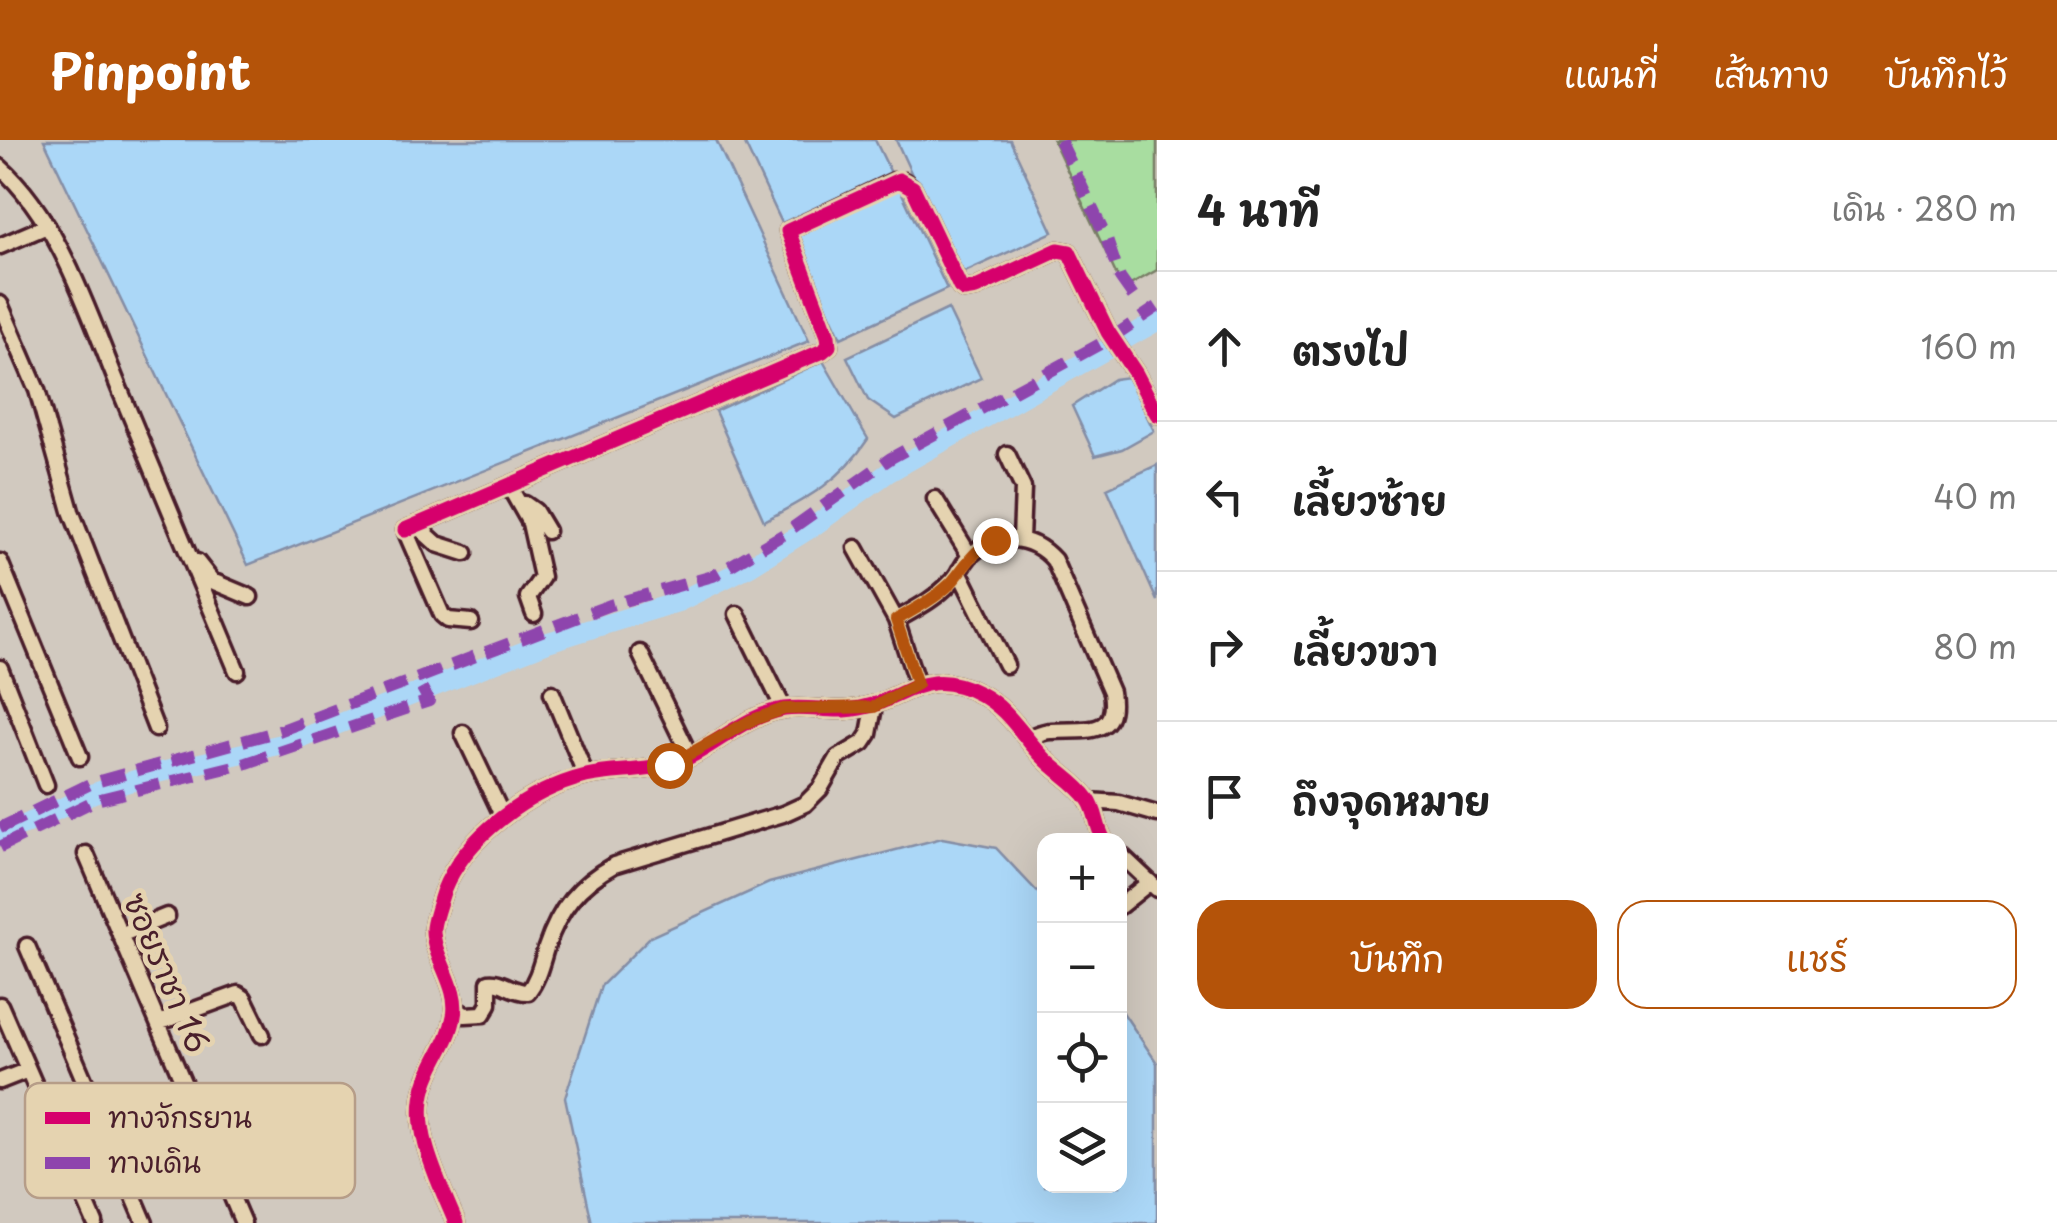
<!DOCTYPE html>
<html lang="th">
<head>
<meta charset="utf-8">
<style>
  body { margin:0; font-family:"Playpen Sans","Playpen Sans Thai",sans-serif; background:#f2f2f2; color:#222 }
  .controls { position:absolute; right:30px; bottom:30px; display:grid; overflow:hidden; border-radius:20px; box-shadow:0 10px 40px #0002 }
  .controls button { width:90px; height:90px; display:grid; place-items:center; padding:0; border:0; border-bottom:2px solid #e0e0e0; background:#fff; color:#222; font:50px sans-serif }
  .stop { position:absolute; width:30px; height:30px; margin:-22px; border:8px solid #b45309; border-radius:50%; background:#fff }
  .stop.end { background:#b45309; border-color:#fff; box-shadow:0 2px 10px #0008 }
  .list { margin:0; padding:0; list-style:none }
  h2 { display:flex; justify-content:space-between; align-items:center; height:130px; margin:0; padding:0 40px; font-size:42px }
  h2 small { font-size:32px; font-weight:400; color:#767676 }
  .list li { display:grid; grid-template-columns:65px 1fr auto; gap:30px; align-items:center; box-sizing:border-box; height:150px; padding:0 40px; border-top:2px solid #e0e0e0 }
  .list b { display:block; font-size:38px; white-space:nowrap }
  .list em { font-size:32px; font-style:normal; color:#767676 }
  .actions { display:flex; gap:20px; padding:30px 40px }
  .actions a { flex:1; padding:22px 0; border:2px solid #b45309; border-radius:30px; text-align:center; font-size:35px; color:#b45309 }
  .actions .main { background:#b45309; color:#fff }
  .icon { flex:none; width:55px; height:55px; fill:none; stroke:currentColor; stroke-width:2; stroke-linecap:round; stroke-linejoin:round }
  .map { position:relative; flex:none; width:1157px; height:1083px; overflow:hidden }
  header { display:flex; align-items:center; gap:60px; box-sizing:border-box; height:140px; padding:0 50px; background:#b45309; color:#fff }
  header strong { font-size:48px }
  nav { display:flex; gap:55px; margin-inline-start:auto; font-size:35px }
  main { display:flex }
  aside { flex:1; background:#fff }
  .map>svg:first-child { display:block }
  .green { fill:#a8dda0; stroke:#797e66; stroke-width:2.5 }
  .water { fill:#abd7f7; stroke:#848da5; stroke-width:2.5 }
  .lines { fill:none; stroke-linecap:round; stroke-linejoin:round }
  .river { stroke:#abd7f7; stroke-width:20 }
  .minor-casing { stroke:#4a1f2b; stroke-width:21 }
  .minor { stroke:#e5d3b0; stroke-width:14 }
  .quiet { stroke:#8e44ad; stroke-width:12; stroke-dasharray:25 12; stroke-linecap:butt }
  .cycleway-casing { stroke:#e5d3b0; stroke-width:21 }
  .cycleway { stroke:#d6006c; stroke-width:15 }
  .route { stroke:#b45309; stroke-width:12 }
  .labels { text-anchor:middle; stroke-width:10; stroke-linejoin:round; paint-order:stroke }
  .street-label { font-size:32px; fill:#4a1f2b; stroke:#e5d3b0 }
  .key { fill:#e5d3b0; stroke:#b69d88; stroke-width:2.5 }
  .key-label { font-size:28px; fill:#4a1f2b }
</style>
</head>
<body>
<header>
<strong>Pinpoint</strong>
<nav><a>แผนที่</a><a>เส้นทาง</a><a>บันทึกไว้</a></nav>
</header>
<main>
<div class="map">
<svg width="1157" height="1083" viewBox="0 0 1157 1083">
  <rect width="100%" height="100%" fill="#d1c9bf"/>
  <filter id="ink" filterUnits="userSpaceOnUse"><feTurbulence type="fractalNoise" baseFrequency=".01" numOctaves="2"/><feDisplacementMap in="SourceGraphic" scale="20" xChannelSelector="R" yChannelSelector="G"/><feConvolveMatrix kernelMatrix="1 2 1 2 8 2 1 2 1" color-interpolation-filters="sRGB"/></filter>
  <g filter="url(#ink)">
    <path class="green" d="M1053,0h104v130l-34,19z"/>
    <path class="water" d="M44,0h672l93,201 -561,224z
      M743,0h132l16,33 -109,50z
      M896,0h114l43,92 -95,43z
      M899,47l48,102 -106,49 -47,-101z
      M948,169l33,69 -85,41 -28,-19 -21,-43z
      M823,221l45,78c-28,43 -60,59 -104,82l-49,-110z
      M1128,237l26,54 -32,18 -27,7 -23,-50 42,-27z
      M1157,325v136l-50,-113z
      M942,698l54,10 48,51v287h76v-178l37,55v160h-565l-27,-126 36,-111 49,-49 119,-54z"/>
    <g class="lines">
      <path class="river" d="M0,696l94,-43 63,-20 138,-32 253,-99 130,-40 72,-36 64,-40 75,-54 268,-151"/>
      <g class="minor-casing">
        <path id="minor" d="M0,27c61,54 91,154 122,228 38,92 76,184 115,276
          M0,106l47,-20
          M0,164l37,86 34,121 85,218
          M1007,314l16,34 -2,51
          M509,346l21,37 12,54 -14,20 6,17
          M935,359l35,57
          M525,364l10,7 12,20
          M416,385l21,19 28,9
          M856,408l40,72 21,64
          M0,422l80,195
          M197,422l15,19 38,16
          M959,431l47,94
          M737,474l47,95
          M896,480c19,-11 39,-21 54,-37 8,-7 12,-18 19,-26 24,-26 62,-23 85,3l57,132c8,48 -29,36 -60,39 -8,0 -15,4 -23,7
          M471,482l-23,-2 -6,-5 -37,-85 418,-179 6,-5 -1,-10 -40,-105 106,-50h10l9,7 47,99 4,3 12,-2 82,-38 11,2 39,80 28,42 21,40
          M640,513l50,103
          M0,528l46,117
          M552,553l34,83
          M463,593l40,84
          M1089,661l30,2 38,11
          M86,714l157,369
          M1120,714l37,35
          M1120,766l30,-24
          M120,795l47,-19
          M27,806l118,277
          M0,865l95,218
          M455,868l10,7 18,-1 6,-10v-22c13,-2 24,11 39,10 10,-13 13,-28 18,-44 13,-39 32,-63 68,-83l169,-51 22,-10 15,-15 18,-31 25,-15 6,-9 5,-27
          M158,883l80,-29 6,4 18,37
          M0,941l28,-11
          M456,1083c-17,-42 -45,-92 -31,-137 7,-25 25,-44 29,-70 6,-30 -22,-58 -21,-88 1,-10 7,-26 10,-36 22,-56 86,-102 143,-116 27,-6 56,-4 83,-11 40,-11 71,-49 115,-56 20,-3 41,2 61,1 57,-3 74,-48 135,-16 29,15 42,42 64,64 13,14 33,25 44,41 9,12 8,28 16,41"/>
      </g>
      <use href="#minor" class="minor"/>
      <path class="quiet" d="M1060,0l46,97 14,41 17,24
        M0,688l92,-45 187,-52 331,-126 103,-29 71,-42 107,-76 220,-120 46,-31
        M0,707l96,-47 151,-37 182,-62 -12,-22"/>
      <g class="cycleway-casing">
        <path id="cycleway" d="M405,390l418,-179 6,-5 -1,-10 -40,-105 111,-51 14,8 47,99 4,3 12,-2 82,-38 11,2 39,80 28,42 21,40
          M456,1083c-17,-42 -45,-92 -31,-137 7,-25 25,-44 29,-70 6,-30 -22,-58 -21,-88 1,-10 7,-26 10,-36 22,-56 86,-102 143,-116 27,-6 56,-4 83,-11 40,-11 71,-49 115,-56 20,-3 41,2 61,1 57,-3 74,-48 135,-16 29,15 42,42 64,64 13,14 33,25 44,41 9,12 8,28 16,41"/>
      </g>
      <use href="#cycleway" class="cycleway"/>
    </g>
  </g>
  <g class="lines" filter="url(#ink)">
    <path class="route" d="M669,625l81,-44 34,-12 90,-2 43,-23 -21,-64c19,-11 38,-21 54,-36 15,-16 23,-35 45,-44"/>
  </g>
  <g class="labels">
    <g class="street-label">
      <text transform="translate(166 833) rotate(67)" y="11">ซอยราชา 16</text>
    </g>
  </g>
  <rect x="25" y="943" width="330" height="115" rx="15" class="key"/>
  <rect x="45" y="972" width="45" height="12" fill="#d6006c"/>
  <rect x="45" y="1017" width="45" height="12" fill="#8e44ad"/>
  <g class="key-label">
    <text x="108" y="988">ทางจักรยาน</text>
    <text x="108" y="1033">ทางเดิน</text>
  </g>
</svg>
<div class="controls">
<button>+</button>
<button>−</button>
<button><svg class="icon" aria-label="locate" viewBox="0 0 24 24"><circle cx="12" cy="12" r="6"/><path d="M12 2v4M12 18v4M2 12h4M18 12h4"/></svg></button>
<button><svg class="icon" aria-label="layers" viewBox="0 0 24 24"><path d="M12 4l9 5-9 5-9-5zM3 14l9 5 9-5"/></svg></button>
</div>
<div class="stop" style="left:669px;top:625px"></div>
<div class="stop end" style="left:995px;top:400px"></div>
</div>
<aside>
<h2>4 นาที<small>เดิน · 280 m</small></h2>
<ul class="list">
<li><svg class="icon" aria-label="ahead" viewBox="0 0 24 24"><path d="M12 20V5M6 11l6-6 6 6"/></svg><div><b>ตรงไป</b></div><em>160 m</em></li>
<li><svg class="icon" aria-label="left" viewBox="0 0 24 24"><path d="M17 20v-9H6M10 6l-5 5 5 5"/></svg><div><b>เลี้ยวซ้าย</b></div><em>40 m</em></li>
<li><svg class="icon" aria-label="right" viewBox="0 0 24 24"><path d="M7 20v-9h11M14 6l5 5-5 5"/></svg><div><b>เลี้ยวขวา</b></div><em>80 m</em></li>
<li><svg class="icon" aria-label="arrive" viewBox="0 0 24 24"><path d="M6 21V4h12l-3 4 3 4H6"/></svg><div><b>ถึงจุดหมาย</b></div></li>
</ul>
<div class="actions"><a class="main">บันทึก</a><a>แชร์</a></div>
</aside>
</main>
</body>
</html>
